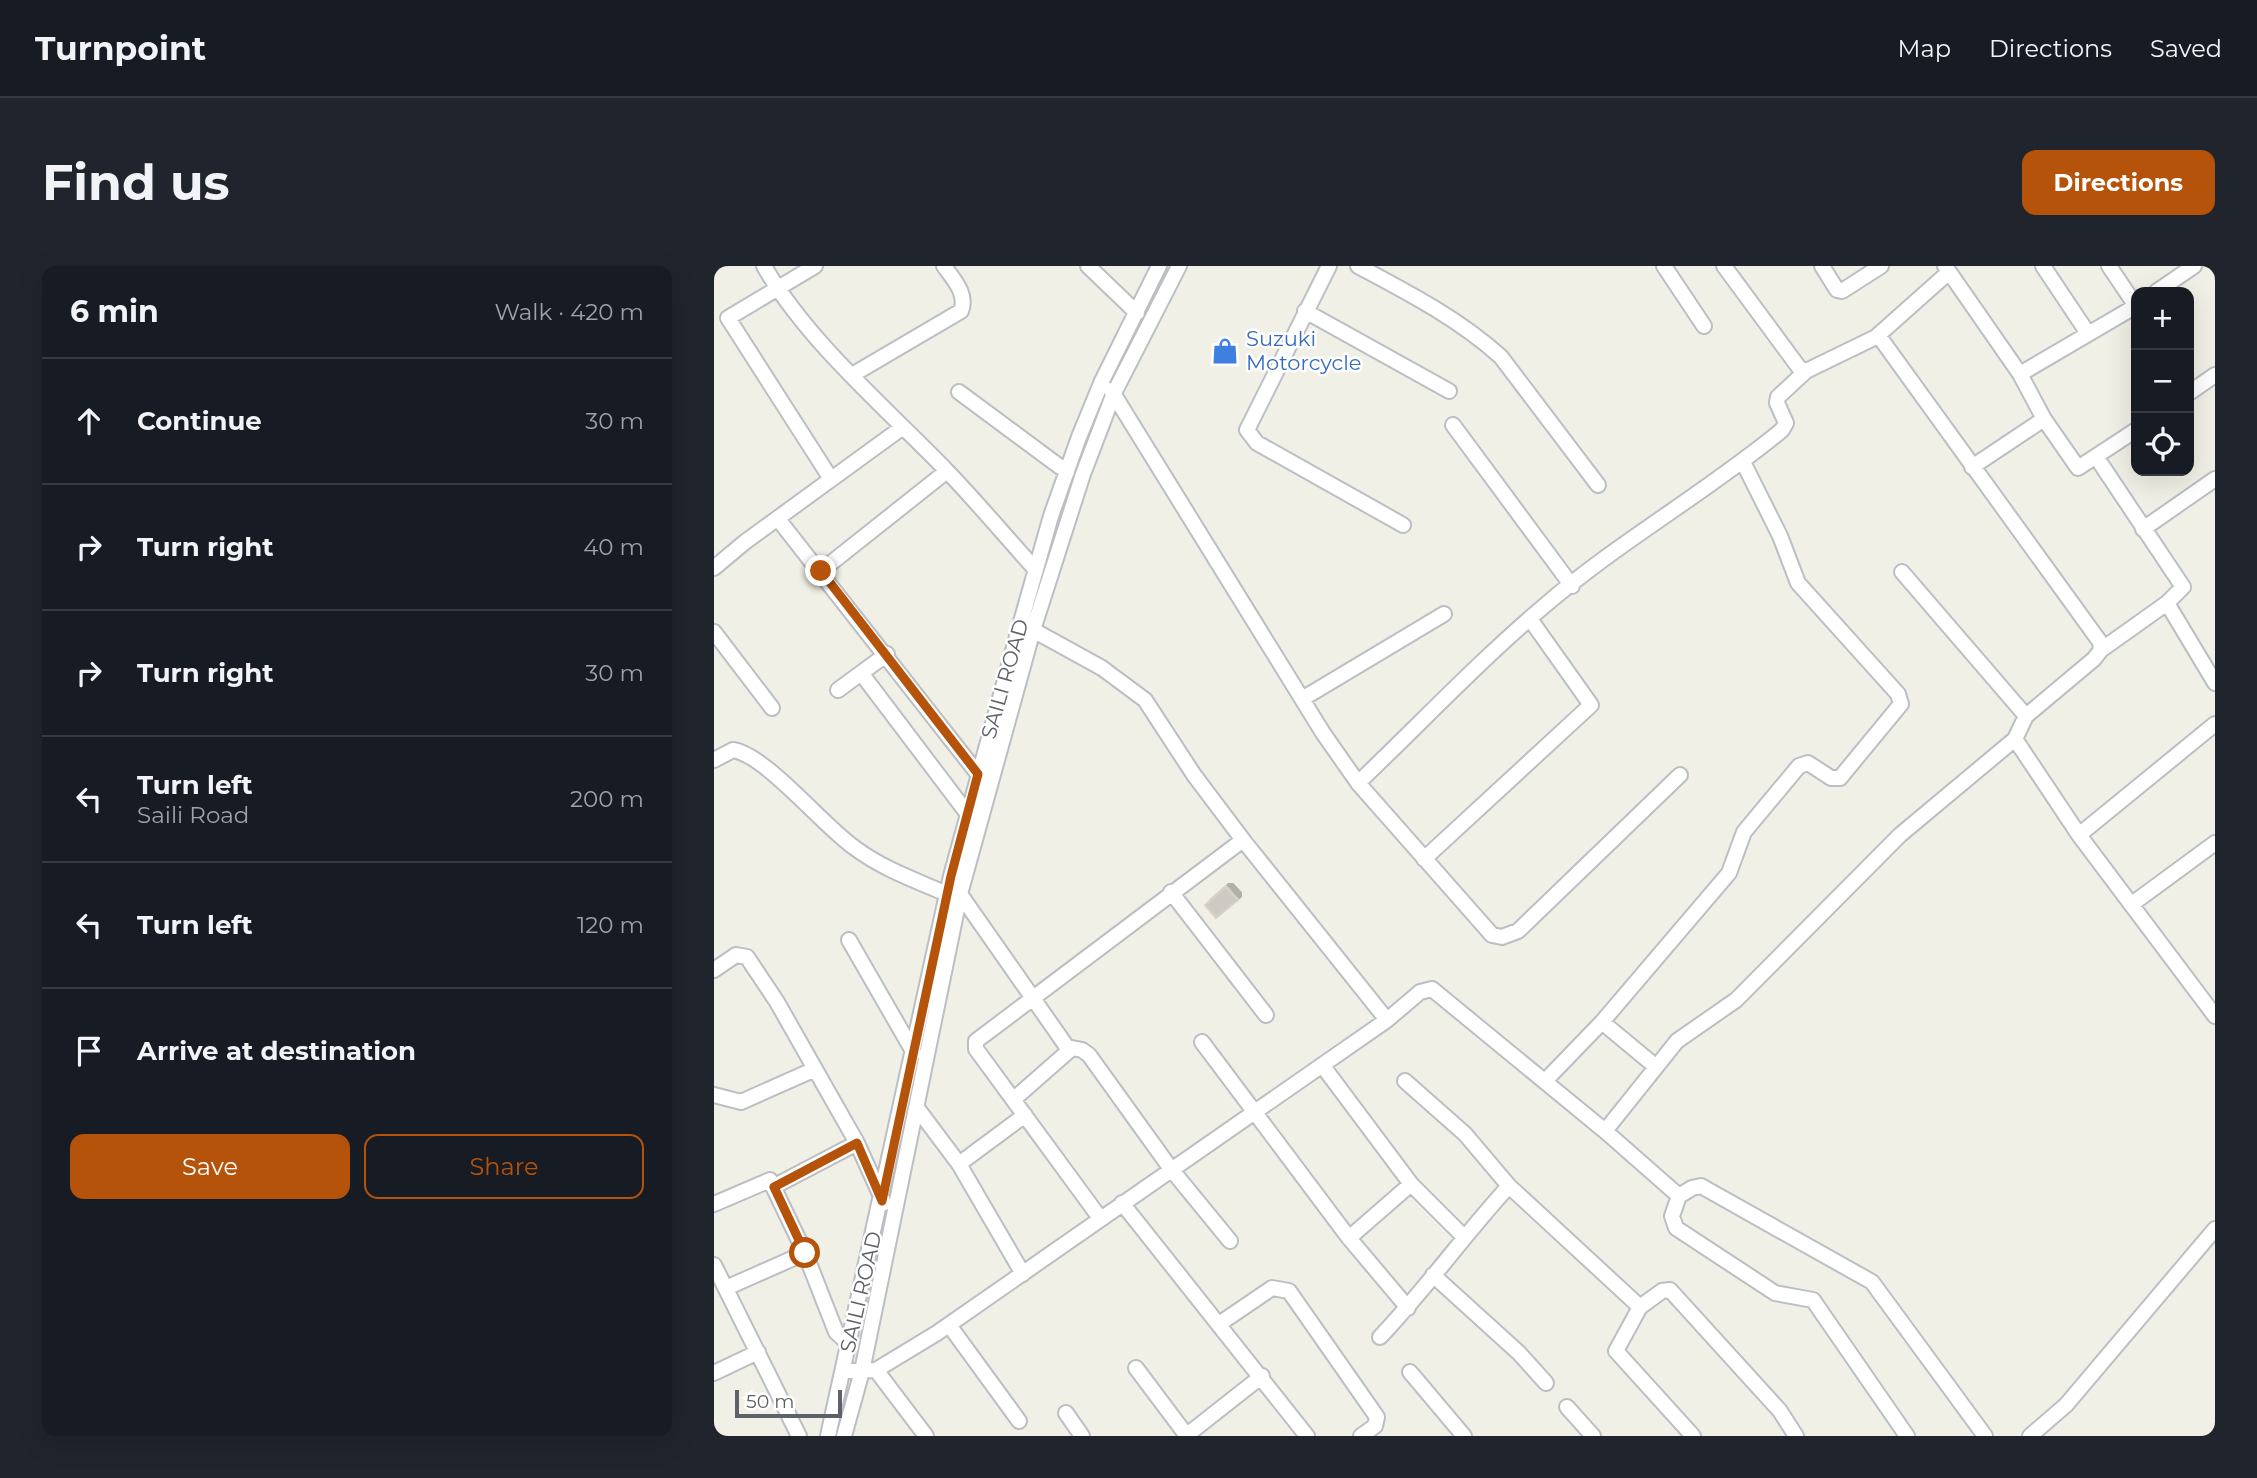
<!DOCTYPE html>
<html lang="en">
<head>
<meta charset="utf-8">
<style>
  body { margin:0; font-family:Montserrat,sans-serif; background:#20242c; color:#f1f3f6 }
  .controls { position:absolute; right:21px; top:21px; display:grid; overflow:hidden; border-radius:14px; box-shadow:0 7px 28px #0002 }
  .controls button { width:63px; height:63px; display:grid; place-items:center; padding:0; border:0; border-bottom:2px solid #363941; background:#171b24; color:#f1f3f6; font:35px sans-serif }
  .scale { position:absolute; left:21px; bottom:18px; width:107px; box-sizing:border-box; padding-left:7px; border:4px solid #5e6168; border-top:0; font-size:19px; line-height:24px; white-space:nowrap; color:#5e6168; -webkit-text-stroke:5px #fff; paint-order:stroke }
  .stop { position:absolute; width:21px; height:21px; margin:-16px; border:5px solid #b45309; border-radius:50%; background:#fff }
  .stop.end { background:#b45309; border-color:#fff; box-shadow:0 2px 7px #0008 }
  .list { margin:0; padding:0; list-style:none }
  h2 { display:flex; justify-content:space-between; align-items:center; height:91px; margin:0; padding:0 28px; font-size:30px }
  h2 small { font-size:23px; font-weight:400; color:#9ea1a6 }
  .list li { display:grid; grid-template-columns:46px 1fr auto; gap:21px; align-items:center; box-sizing:border-box; height:126px; padding:0 28px; border-top:2px solid #363941 }
  .list b { display:block; font-size:26px; white-space:nowrap }
  .list p { margin:0; font-size:23px; white-space:nowrap; color:#9ea1a6 }
  .list em { font-size:23px; font-style:normal; color:#9ea1a6 }
  .actions { display:flex; gap:14px; padding:21px 28px }
  .actions a { flex:1; padding:16px 0; border:2px solid #b45309; border-radius:14px; text-align:center; font-size:24px; color:#b45309 }
  .actions .main { background:#b45309; color:#fff }
  .icon { flex:none; width:38px; height:38px; fill:none; stroke:currentColor; stroke-width:2; stroke-linecap:round; stroke-linejoin:round }
  .map { position:relative; flex:none; width:1501px; height:1170px; overflow:hidden; border-radius:14px }
  header { display:flex; align-items:center; gap:42px; box-sizing:border-box; height:98px; padding:0 35px; background:#171b24; border-bottom:2px solid #363941 }
  header strong { font-size:33px }
  nav { display:flex; gap:38px; margin-inline-start:auto; font-size:24px }
  .intro { display:flex; align-items:center; justify-content:space-between; box-sizing:border-box; height:168px; padding:0 42px }
  h1 { margin:0; font-size:49px }
  .button { padding:18px 32px; border-radius:14px; background:#b45309; color:#fff; font-size:24px; font-weight:700 }
  main { display:flex; gap:42px; padding:0 42px }
  aside { flex:1; background:#171b24; border-radius:14px; box-shadow:0 7px 28px #0002 }
  .map>svg:first-child { display:block }
  .building { fill:#cdcac3; stroke:#d7d2c4; stroke-width:2; filter:url(#shadow) }
  .lines { fill:none; stroke-linecap:round; stroke-linejoin:round }
  .minor-casing { stroke:#bbbec3; stroke-width:18 }
  .minor { stroke:#fff; stroke-width:14 }
  .route { stroke:#b45309; stroke-width:9 }
  .labels { text-anchor:middle; stroke-width:5; stroke-linejoin:round; paint-order:stroke }
  .shop-label { font-size:21px; fill:#366cbe; stroke:#fff; text-anchor:start }
  .street-label { font-size:21px; fill:#5e6168; stroke:#fff }
</style>
</head>
<body>
<header>
<strong>Turnpoint</strong>
<nav><a>Map</a><a>Directions</a><a>Saved</a></nav>
</header>
<div class="intro"><h1>Find us</h1><a class="button">Directions</a></div>
<main>
<aside>
<h2>6 min<small>Walk · 420 m</small></h2>
<ul class="list">
<li><svg class="icon" aria-label="ahead" viewBox="0 0 24 24"><path d="M12 20V5M6 11l6-6 6 6"/></svg><div><b>Continue</b></div><em>30 m</em></li>
<li><svg class="icon" aria-label="right" viewBox="0 0 24 24"><path d="M7 20v-9h11M14 6l5 5-5 5"/></svg><div><b>Turn right</b></div><em>40 m</em></li>
<li><svg class="icon" aria-label="right" viewBox="0 0 24 24"><path d="M7 20v-9h11M14 6l5 5-5 5"/></svg><div><b>Turn right</b></div><em>30 m</em></li>
<li><svg class="icon" aria-label="left" viewBox="0 0 24 24"><path d="M17 20v-9H6M10 6l-5 5 5 5"/></svg><div><b>Turn left</b><p>Saili Road</p></div><em>200 m</em></li>
<li><svg class="icon" aria-label="left" viewBox="0 0 24 24"><path d="M17 20v-9H6M10 6l-5 5 5 5"/></svg><div><b>Turn left</b></div><em>120 m</em></li>
<li><svg class="icon" aria-label="arrive" viewBox="0 0 24 24"><path d="M6 21V4h12l-3 4 3 4H6"/></svg><div><b>Arrive at destination</b></div></li>
</ul>
<div class="actions"><a class="main">Save</a><a>Share</a></div>
</aside>
<div class="map">
<svg width="1501" height="1170" viewBox="0 0 1501 1170">
  <defs>
    <filter id="shadow"><feDropShadow dx="5" dy="-5" stdDeviation="0" flood-color="#0004"/></filter>
  </defs>
  <rect width="100%" height="100%" fill="#f1f0e6"/>
  <path class="building" d="M512,621l12,13 -22,18 -11,-13z"/>
  <g class="lines">
    <g class="minor-casing">
      <path id="minor" d="M50,0c43,75 122,142 182,204 31,32 60,67 90,100
        M101,0l-87,52 103,161
        M374,0l49,47
        M615,0l-82,164 10,13 146,82
        M644,0c49,26 101,53 143,91l97,128
        M950,0l40,60
        M1010,0l76,103 6,2
        M1108,0l15,24 5,1 39,-25
        M1231,0l75,108 24,45
        M1329,0l44,66
        M1395,0l27,40
        M1442,26l38,-26
        M591,45l144,80
        M1162,71l5,2 219,303 1,8 -7,9 -68,57 -11,23 64,96 136,181
        M1306,108l116,-68
        M138,109l109,-64c7,-17 -8,-32 -17,-45
        M397,124l212,343 35,50 134,152 10,2 16,-6 162,-156
        M245,126l108,80
        M1475,127l26,-18
        M739,159l119,161
        M1383,192l86,129 -16,16 -66,47
        M1258,201l72,-48 34,49 58,-38
        M64,253l200,255
        M1429,263l72,-50
        M0,302l31,-26 158,-115
        M107,305l126,-100
        M1188,306l124,144
        M1453,337l48,80
        M319,364l69,38 43,32 49,75 49,65 144,180
        M0,366l58,76
        M147,407l106,140
        M124,424l49,-36
        M588,433l142,-85
        M0,494l19,-10c33,5 90,76 122,98 28,21 60,32 92,46
        M644,517c61,-58 120,-121 185,-176 75,-65 163,-114 239,-177l4,-7 -9,-20 1,-6 28,-26 70,-34 73,-65
        M1365,569l136,-111
        M710,593l167,-154 -61,-86
        M457,626l95,123
        M246,628l107,153 15,3 7,5 82,114 59,72
        M1418,638l83,-61
        M135,674l65,113
        M0,704l22,-15 11,2 30,45 80,141 27,60
        M888,756l53,44
        M488,776l147,196 59,70
        M608,799l89,119 52,52
        M691,815l60,53 44,52 131,121 -24,44 77,85
        M831,815l57,-59 127,-149 15,-41 55,-66 9,-3 23,15h9l61,-74 -3,-10 -100,-111 -18,-47 -37,-74
        M0,829l27,7 72,-32
        M300,833l57,-50
        M203,842l42,56 64,110
        M891,865l72,-90 59,-41 164,-165 115,-96
        M245,898l66,-49
        M59,921l84,-44
        M965,930l-7,20 4,12 99,65 38,7 94,136
        M408,937l185,233
        M0,938l56,-24 35,73 31,79 13,12
        M386,952l-124,-169v-8l267,-201
        M635,972l62,-54
        M0,999l85,171
        M719,1009l86,78 27,30
        M12,1022l79,-35
        M926,1041l22,-16 8,-1 110,121 16,25
        M505,1058l53,-36 17,3 88,126 -2,9 -14,10
        M235,1059l70,96
        M666,1071c46,-48 84,-102 129,-151
        M422,1102l51,68
        M162,1104l50,66
        M129,1105l33,-1 61,-37 450,-313 33,-28 12,-3 173,142 74,65 13,-8 9,-2 171,96 113,154
        M696,1106l54,64
        M0,1107l44,-21
        M853,1141l26,29
        M352,1147l16,23
        M473,1169l75,-59
        M114,1170l123,-560 70,-254 30,-106 28,-79 23,-56 57,-115
        M130,1170l18,-65 98,-477 73,-264 50,-156 31,-81 65,-127
        M1316,1170l36,-31 149,-176"/>
    </g>
    <use href="#minor" class="minor"/>
  </g>
  <g class="lines">
    <path class="route" d="M91,987l-31,-66 83,-44 25,58 69,-325 27,-102 -157,-203"/>
  </g>
  <defs>
    <g id="shop-bare" transform="scale(2.1)"><path d="M-5-2.5h2.3a2.7 3.5 0 0 1 5.4 0H5L5.5 6h-11ZM-1.5-2.5h3a1.5 2.3 0 0 0-3 0Z" fill="#3f7fe0" stroke="#fff" stroke-width="2.5" paint-order="stroke"/></g>
  </defs>
  <g fill-rule="evenodd">
    <use href="#shop-bare" x="511" y="85"/>
  </g>
  <g class="labels">
    <g class="shop-label">
      <text x="532" y="80">Suzuki<tspan x="532" dy="24">Motorcycle</tspan></text>
    </g>
    <g class="street-label">
      <text transform="translate(291 413) rotate(-74)" y="7">SAILI ROAD</text>
      <text transform="translate(147 1026) rotate(-77)" y="7">SAILI ROAD</text>
    </g>
  </g>
</svg>
<div class="controls">
<button>+</button>
<button>−</button>
<button><svg class="icon" aria-label="locate" viewBox="0 0 24 24"><circle cx="12" cy="12" r="6"/><path d="M12 2v4M12 18v4M2 12h4M18 12h4"/></svg></button>
</div>
<div class="scale">50 m</div>
<div class="stop" style="left:91px;top:987px"></div>
<div class="stop end" style="left:107px;top:305px"></div>
</div>
</main>
</body>
</html>
